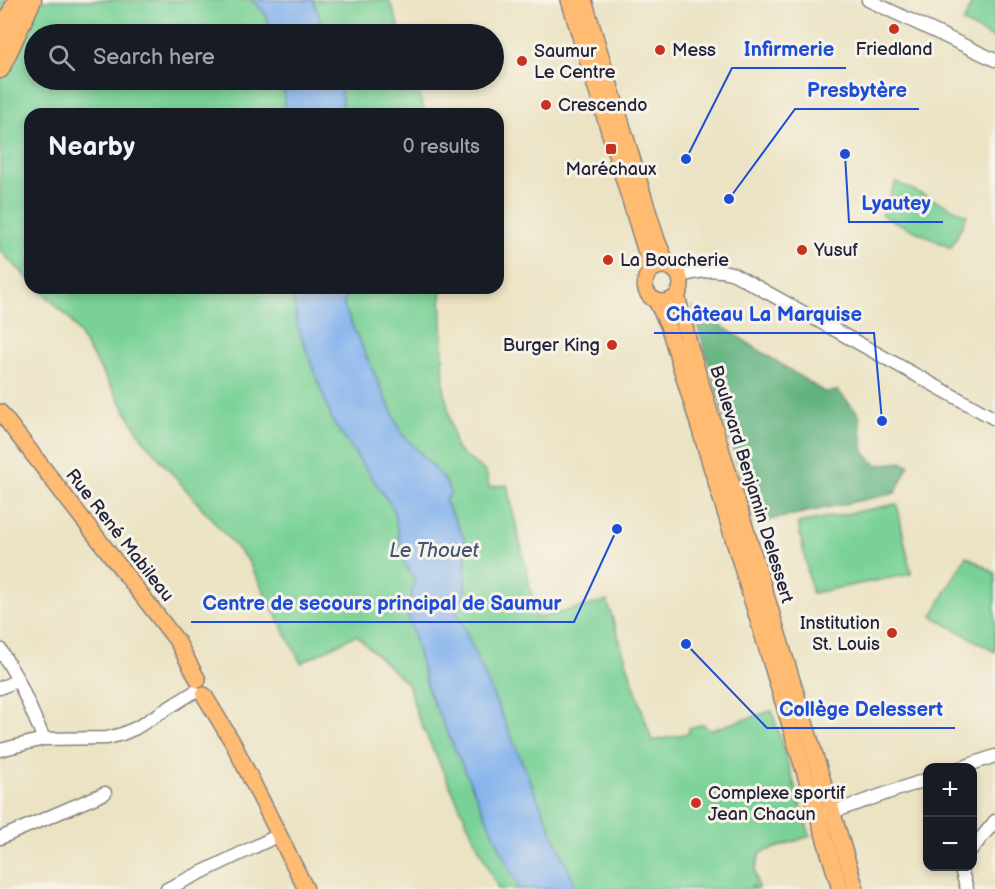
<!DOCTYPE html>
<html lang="en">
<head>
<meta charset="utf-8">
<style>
  body { margin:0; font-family:"Balsamiq Sans",sans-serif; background:#242831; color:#f1f3f6 }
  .controls { position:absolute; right:18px; bottom:18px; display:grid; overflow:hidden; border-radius:12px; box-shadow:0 3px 9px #0003 }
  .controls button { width:54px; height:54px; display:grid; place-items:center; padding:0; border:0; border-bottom:2px solid #363941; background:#171b24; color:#f1f3f6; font:30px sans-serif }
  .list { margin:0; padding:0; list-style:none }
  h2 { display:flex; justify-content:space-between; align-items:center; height:78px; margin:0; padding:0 24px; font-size:26px }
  h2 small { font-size:20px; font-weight:400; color:#9ea1a6 }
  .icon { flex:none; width:33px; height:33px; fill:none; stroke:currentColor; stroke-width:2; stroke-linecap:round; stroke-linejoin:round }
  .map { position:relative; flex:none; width:995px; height:889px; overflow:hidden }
  .search { position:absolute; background:#171b24; box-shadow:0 3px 9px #0003; left:24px; top:24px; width:480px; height:66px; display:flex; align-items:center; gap:15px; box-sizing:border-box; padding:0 21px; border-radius:33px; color:#9ea1a6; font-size:22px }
  .panel { position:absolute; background:#171b24; box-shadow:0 3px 9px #0003; left:24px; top:108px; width:480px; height:186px; border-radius:18px }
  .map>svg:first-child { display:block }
  .green { fill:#79d197; stroke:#4e7a69; stroke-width:1.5 }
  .forest { fill:#62b380; stroke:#426a5e; stroke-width:1.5 }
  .water { fill:#83b2ed; stroke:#526a94; stroke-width:1.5 }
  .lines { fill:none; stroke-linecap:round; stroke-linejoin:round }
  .minor-casing { stroke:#86827f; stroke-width:15 }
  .major-casing { stroke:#86827f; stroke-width:18 }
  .highway-casing { stroke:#86827f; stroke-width:21 }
  .minor { stroke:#fff; stroke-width:12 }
  .major { stroke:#ffbb71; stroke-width:15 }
  .highway { stroke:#ffbb71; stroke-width:18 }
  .poi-dot { fill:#c8321e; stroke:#f7f3e8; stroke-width:2 }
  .labels { text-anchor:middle; stroke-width:6; stroke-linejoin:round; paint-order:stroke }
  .poi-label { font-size:18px; fill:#22223b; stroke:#f7f3e8; text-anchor:start }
  .street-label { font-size:18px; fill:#22223b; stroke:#f7f3e8 }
  .water-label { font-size:20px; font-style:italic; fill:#445479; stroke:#f7f3e8 }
  .leader { fill:none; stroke:#1d4ed8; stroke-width:2 }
  .callout-dot { fill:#1d4ed8; stroke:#f7f3e8; stroke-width:2 }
  .callout-label { font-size:20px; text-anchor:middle; font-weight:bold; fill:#1d4ed8; stroke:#f7f3e8; stroke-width:6; stroke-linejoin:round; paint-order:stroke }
</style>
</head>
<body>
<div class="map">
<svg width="995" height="889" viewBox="0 0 995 889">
  <rect width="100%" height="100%" fill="#f7f3e8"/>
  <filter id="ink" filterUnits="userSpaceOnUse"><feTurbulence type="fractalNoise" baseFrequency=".0167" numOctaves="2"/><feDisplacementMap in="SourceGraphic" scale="12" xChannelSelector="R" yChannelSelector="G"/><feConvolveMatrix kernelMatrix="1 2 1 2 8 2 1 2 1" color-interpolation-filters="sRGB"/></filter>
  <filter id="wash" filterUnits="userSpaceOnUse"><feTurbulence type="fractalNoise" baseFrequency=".008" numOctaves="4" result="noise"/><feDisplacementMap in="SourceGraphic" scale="24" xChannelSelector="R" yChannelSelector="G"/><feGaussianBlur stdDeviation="1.35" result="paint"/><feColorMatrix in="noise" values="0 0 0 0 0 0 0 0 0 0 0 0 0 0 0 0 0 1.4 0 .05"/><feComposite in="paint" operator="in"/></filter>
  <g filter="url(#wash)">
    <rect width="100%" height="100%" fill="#ebe3c3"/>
    <path class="green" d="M0,0h389l13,34h-368v46h380l11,34h-395v166l-30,-29z
      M973,0h22v39l-32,-16z
      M896,182l71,33 -16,33 -70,-33z
      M38,288h403l3,100 12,61 30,23 3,15 18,-2 30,133 70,-17 45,140 37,-8v-5l14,-4 7,6 62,-19 38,125 -50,17 -5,18 3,18h-4l-2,-5v5h-254l-81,-174 -8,-29 -53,-51 -55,28 -53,-102 -104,-120 -74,-122z
      M897,504l14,70 -99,19 -14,-70z
      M966,556l29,17v79l-63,-36z"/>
    <path class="forest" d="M692,307l132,85 14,-1 21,23 5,38 12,13 25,-3 8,3 -14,28 -140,30z"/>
    <path class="water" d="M252,0h61l13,34h-55l-6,-21z
      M284,80h56l3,34h-59z
      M292,288h54l-2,19 58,127 41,43 8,16 -6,8 21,41 -1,53 -10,12 122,282h-58l-90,-196 -21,-77 6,-37 -10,-16 -11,-55 -60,-86 -36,-97z"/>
  </g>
  <g filter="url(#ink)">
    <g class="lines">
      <g class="minor-casing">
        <path id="minor" d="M868,0l127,60
          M680,276c19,-4 35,-9 54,-2l261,145
          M0,649l18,31 26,59
          M0,688l18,-8
          M0,750l44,-11 63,-1 15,-4 14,-6 58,-36
          M960,768l35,-12
          M824,815l104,-36
          M0,838l105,-45
          M972,849l23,-28
          M960,866l7,23
          M167,889l112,-54"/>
      </g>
      <g class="major-casing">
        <path id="major" d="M569,0l78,256 2,15
          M584,0l73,240 11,26
          M645 284a18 18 0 1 1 36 0a18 18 0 1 1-36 0Z
          M677,295l13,52 166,542
          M656,301l12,24 172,564
          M0,412l177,229 21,39
          M204,695l29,48 73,146"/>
      </g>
      <g class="highway-casing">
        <path id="highway" d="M0,38l17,-38
          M0,69l32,-69"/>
      </g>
      <use href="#minor" class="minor"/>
      <use href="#major" class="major"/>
      <use href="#highway" class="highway"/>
    </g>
  </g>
  <g class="poi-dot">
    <circle cx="894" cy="29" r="6"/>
    <circle cx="660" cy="50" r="6"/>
    <circle cx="522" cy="61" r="6"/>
    <circle cx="546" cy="105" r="6"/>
    <rect x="605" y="143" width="12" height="12" rx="3"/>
    <circle cx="802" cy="250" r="6"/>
    <circle cx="608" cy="260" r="6"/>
    <circle cx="612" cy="345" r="6"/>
    <circle cx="892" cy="633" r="6"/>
    <circle cx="696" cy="803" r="6"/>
  </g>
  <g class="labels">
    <g class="poi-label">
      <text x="894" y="55" text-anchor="middle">Friedland</text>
      <text x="672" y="56">Mess</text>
      <text x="534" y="57">Saumur<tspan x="534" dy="21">Le Centre</tspan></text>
      <text x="558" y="111">Crescendo</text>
      <text x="611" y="175" text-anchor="middle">Maréchaux</text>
      <text x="814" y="256">Yusuf</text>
      <text x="620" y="266">La Boucherie</text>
      <text x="600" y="351" text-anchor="end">Burger King</text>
      <text x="880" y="629" text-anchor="end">Institution<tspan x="880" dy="21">St. Louis</tspan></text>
      <text x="708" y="799">Complexe sportif<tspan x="708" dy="21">Jean Chacun</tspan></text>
    </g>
    <g class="street-label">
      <text transform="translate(752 484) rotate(73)" y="6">Boulevard Benjamin Delessert</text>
      <text transform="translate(120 535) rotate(52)" y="6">Rue René Mabileau</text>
    </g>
    <g class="water-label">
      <text x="434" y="557">Le Thouet</text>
    </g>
  </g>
  <path class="leader" d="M686 159L732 68H846M729 199L795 109H919M845 154L849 222H943M882 421L874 333H654M617 529L574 622H191M686 644L767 728H955"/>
  <g class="callout-dot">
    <circle cx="686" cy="159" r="6"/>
    <circle cx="729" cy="199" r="6"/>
    <circle cx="845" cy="154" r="6"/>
    <circle cx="882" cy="421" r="6"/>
    <circle cx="617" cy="529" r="6"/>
    <circle cx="686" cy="644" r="6"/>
  </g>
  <g class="callout-label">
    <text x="789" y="56">Infirmerie</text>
    <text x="857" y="97">Presbytère</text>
    <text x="896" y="210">Lyautey</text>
    <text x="764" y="321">Château La Marquise</text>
    <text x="382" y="610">Centre de secours principal de Saumur</text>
    <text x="861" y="716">Collège Delessert</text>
  </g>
</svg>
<div class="controls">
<button>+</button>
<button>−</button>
</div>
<div class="search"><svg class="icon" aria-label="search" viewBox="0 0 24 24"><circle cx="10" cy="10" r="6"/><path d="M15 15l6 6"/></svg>Search here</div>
<section class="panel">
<h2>Nearby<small>0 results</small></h2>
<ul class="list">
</ul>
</section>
</div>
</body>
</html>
